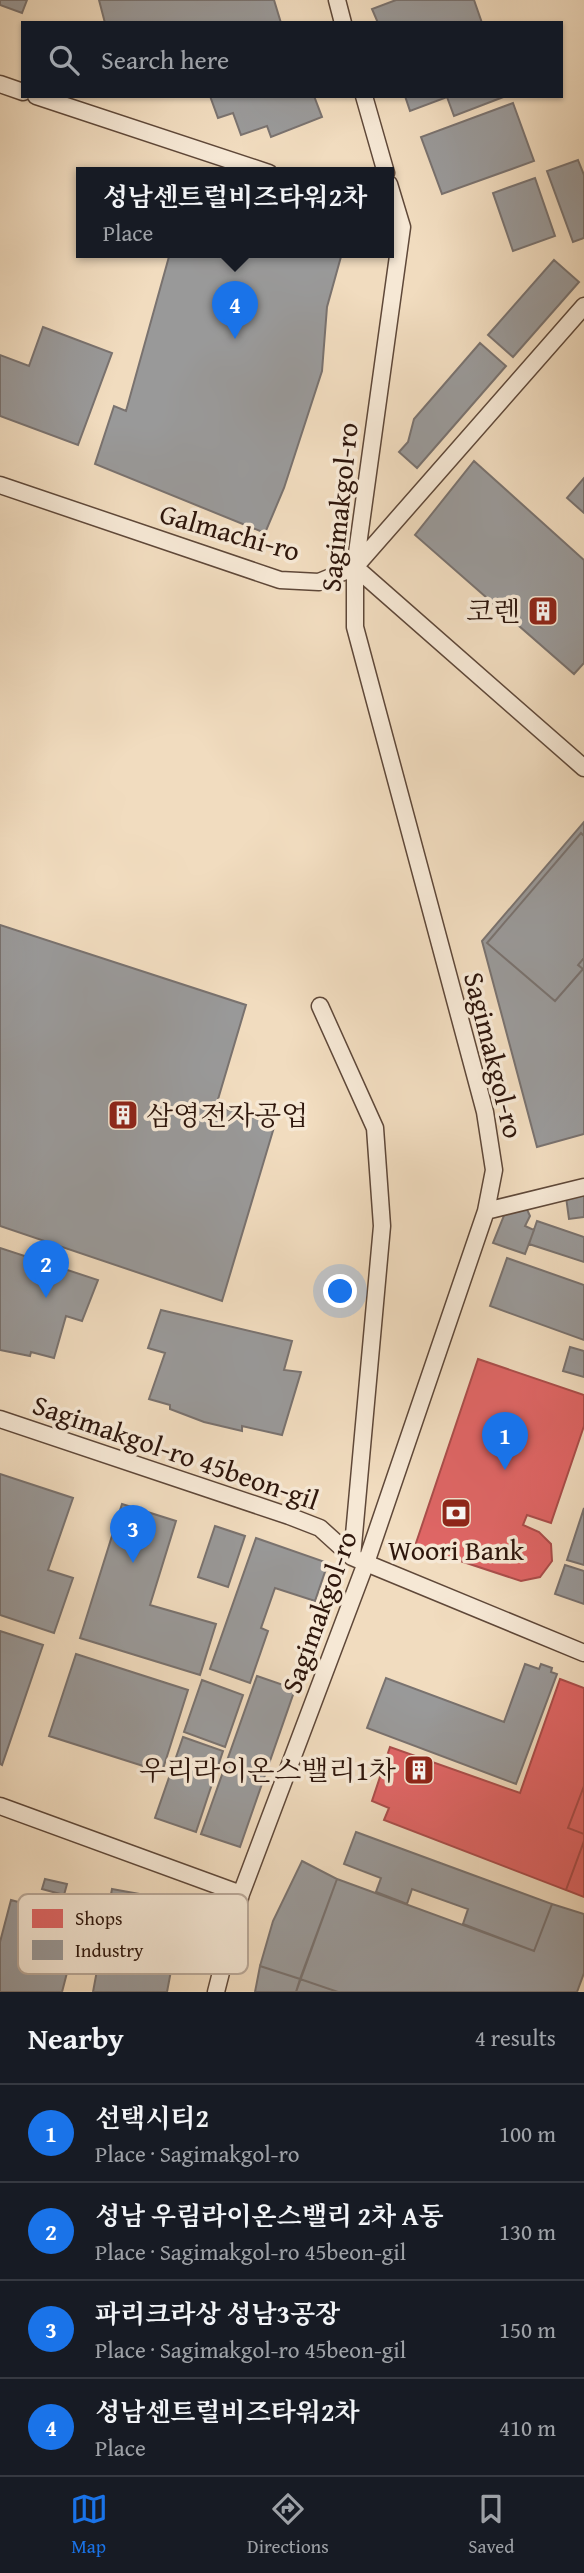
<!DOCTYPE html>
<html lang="en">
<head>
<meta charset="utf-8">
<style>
  body { margin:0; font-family:"Gentium Book Plus","Noto Serif KR",serif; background:#242831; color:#f1f3f6 }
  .you { position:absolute; left:341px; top:1292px; width:24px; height:24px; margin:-18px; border:5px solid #fff; border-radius:50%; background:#1a73e8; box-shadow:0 0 0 10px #1a73e833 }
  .badge { display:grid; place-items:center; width:46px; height:46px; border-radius:50%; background:#1a73e8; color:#fff; font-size:23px; font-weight:700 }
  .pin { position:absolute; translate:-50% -58px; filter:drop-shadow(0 2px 4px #0008) }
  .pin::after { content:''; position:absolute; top:37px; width:24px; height:21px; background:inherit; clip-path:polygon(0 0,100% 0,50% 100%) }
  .popup { position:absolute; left:76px; top:167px; width:318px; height:91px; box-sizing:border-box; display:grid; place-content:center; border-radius:0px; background:#171b24; filter:drop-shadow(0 2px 5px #0005); font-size:23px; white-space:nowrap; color:#9ea1a6 }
  .popup b { font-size:26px; color:#f1f3f6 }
  .popup::after { content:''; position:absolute; left:50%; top:100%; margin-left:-14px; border:14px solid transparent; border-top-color:#171b24 }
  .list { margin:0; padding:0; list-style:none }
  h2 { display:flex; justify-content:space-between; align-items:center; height:91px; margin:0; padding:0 28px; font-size:30px }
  h2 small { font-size:23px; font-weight:400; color:#9ea1a6 }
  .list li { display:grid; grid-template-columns:46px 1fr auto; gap:21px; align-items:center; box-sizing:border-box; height:98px; padding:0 28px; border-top:2px solid #363941 }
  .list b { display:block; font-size:26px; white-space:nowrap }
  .list p { margin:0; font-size:23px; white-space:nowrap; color:#9ea1a6 }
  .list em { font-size:23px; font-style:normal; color:#9ea1a6 }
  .icon { flex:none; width:38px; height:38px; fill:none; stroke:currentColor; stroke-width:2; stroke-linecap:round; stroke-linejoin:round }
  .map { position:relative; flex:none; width:584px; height:1992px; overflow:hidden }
  .search { position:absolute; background:#171b24; box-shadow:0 2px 5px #0004; left:21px; right:21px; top:21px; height:77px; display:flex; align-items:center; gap:18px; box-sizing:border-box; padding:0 24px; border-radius:0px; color:#9ea1a6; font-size:26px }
  .sheet { height:483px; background:#171b24 }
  nav { display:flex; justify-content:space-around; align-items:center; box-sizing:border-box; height:98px; border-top:2px solid #363941; background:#171b24; font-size:19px; color:#9ea1a6 }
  nav a { display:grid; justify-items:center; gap:4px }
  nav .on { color:#1a73e8 }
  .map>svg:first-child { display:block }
  .shops { fill:#e06666; stroke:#ab4e4b; stroke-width:2 }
  .industry { fill:#999; stroke:#79726f; stroke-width:2 }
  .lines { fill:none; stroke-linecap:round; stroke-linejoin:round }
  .minor-casing { stroke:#5f4839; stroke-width:19 }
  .minor { stroke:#f6e8d5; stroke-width:16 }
  .labels { text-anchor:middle; stroke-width:7; stroke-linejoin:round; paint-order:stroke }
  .street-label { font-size:28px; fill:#2e160c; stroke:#f6e8d5 }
  .poi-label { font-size:28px; fill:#2e160c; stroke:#f6e8d5; text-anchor:end }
  .key { fill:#f6e8d5; stroke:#baa999; stroke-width:2 }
  .key-label { font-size:19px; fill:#2e160c }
</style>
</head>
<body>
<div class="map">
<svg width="584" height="1992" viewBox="0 0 584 1992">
  <rect width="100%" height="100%" fill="#f1dcbf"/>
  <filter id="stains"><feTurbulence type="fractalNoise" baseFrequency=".00286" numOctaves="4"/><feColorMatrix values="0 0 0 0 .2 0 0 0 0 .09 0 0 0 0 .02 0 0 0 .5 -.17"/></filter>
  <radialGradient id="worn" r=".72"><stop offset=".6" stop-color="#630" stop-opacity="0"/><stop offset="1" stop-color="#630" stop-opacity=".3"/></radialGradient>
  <path class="shops" d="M478,1359l106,36v31l-33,97 -24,-8 -4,10 16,7 12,12 1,17 -12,16 -19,4 -106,-35z
    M560,1679l24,9v209l-200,-77 5,-12 -17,-7 18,-54 130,46z
    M584,1786v48l-16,-6z
    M584,1841v56l-18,-7z"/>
  <path class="industry" d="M0,0h27l-5,13 -22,-8z
    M99,0h175l7,23h-176z
    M396,0h78l8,23h-104l-6,-14z
    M210,96h104l8,21 -51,20 -4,-11 -26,9 -8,-22 -15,5z
    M405,96h101l-52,20 -7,-19 -37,14z
    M513,103l21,58 -92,33 -21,-57z
    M578,160l6,15v63l-11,4 -26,-71z
    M535,178l20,58 -42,15 -20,-58z
    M170,253h172l-15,54 -5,64 -38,117 -19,45 -170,-69 19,-58 12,5z
    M554,260l25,22 -66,75 -25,-22z
    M43,327l69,26 -34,92 -78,-29v-61l29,11z
    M480,343l26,23 -89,102 -18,-16 9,-10 6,-23z
    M474,461l110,99v103l-10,11 -159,-139z
    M584,478v35l-17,-15z
    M584,822v312l-47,13 -55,-206z
    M581,833l3,3v122l-6,7 5,4 -28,32 -68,-58z
    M0,925l246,80 -30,101 59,18 -53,177 -222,-75z
    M584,1195v22l-15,2 -3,-22z
    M525,1205l5,11 -5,10 9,4 -9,24 -32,-11 12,-30z
    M537,1221l47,16v25l-55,-18z
    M0,1248l98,32 -16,41 -16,-5 -12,42 -23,-6 -1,4 -30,-6z
    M507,1258l77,27v55l-94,-34z
    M161,1310l131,31 -8,29 17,2 -19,63 -40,-9v5l-38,-9 -34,-13v-4l-21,-6 16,-46 -17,-5z
    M570,1347l14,4v26l-21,-6z
    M0,1474l73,24 -25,72 25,8 -19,55 -54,-18z
    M122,1504l54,17 -26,84 66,19 -16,51 -120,-37z
    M584,1508v57l-17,-5z
    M215,1526l30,10 -17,51 -30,-10z
    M256,1538l72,25 -13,38 -40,-13 -14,40 7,3 -18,52 -40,-14z
    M565,1565l19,6v33l-29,-10z
    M0,1631l43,14 -41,120 -2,-1z
    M76,1654l112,36 -26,82 -113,-36z
    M525,1664l14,5 2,-5 11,4 -1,4 6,2 -41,110 -149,-56 19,-50 118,44z
    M257,1676l38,13 -55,158 -39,-13z
    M202,1680l41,15 -18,52 -41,-15z
    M183,1737l40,14 -27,81 -41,-14z
    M356,1832l196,72 -18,47 -71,-27 5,-15 -56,-20 -5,15 -31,-12 5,-14 -37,-14z
    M302,1861l35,18 -37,100 -40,-13 13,-45z
    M45,1879l22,5 -3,11 -22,-6z
    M337,1879l197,72 18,-47 32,10v59l-7,19h-281z
    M112,1889l72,13 -17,90h-74z
    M11,1900l70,19 -19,73h-62v-50z
    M260,1966l40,13 -4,13h-41z
    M300,1979l38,13h-42z"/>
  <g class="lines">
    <g class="minor-casing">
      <path id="minor" d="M337,0l6,23
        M0,84l23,8
        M36,96l233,77
        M364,96l22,77
        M0,485l280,95 39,2 36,-15 229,-261
        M355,567l229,201
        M320,1006l55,122 7,98 -30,331
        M486,1211l98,-24
        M0,1419l289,97 31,12 32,29 14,6 218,90
        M0,1806l241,88
        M216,1992l25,-98 126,-334 119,-349 8,-41 -9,-58 -130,-485v-60l47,-340 -13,-43"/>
    </g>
    <use href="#minor" class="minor"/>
  </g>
  <defs>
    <g id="building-square" transform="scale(1.575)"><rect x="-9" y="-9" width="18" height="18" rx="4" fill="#8f2418" stroke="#f6e8d5"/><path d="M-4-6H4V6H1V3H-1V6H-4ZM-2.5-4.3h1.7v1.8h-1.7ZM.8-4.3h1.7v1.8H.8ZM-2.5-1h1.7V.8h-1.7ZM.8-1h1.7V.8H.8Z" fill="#fff"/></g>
    <g id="bank-square" transform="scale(1.575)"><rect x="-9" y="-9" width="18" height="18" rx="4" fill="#8f2418" stroke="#f6e8d5"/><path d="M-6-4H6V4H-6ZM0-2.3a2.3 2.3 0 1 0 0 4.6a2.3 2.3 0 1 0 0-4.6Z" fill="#fff"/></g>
  </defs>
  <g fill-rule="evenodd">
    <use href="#building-square" x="543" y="611"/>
    <use href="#building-square" x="123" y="1115"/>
    <use href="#bank-square" x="456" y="1513"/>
    <use href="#building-square" x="419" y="1770"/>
  </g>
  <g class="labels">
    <g class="street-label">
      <text transform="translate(339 507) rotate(-84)" y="10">Sagimakgol-ro</text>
      <text transform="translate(230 532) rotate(16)" y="10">Galmachi-ro</text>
      <text transform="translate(494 1055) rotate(76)" y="10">Sagimakgol-ro</text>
      <text transform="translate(176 1452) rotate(19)" y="10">Sagimakgol-ro 45beon-gil</text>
      <text transform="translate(319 1612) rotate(-70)" y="10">Sagimakgol-ro</text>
    </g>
    <g class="poi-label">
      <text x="520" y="621">코렌</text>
      <text x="146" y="1125" text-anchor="start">삼영전자공업</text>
      <text x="456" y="1560" text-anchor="middle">Woori Bank</text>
      <text x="396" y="1780">우리라이온스밸리1차</text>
    </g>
  </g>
  <rect x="18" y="1894" width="230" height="80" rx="10" class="key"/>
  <rect x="32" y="1909" width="31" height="19" fill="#e06666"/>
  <rect x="32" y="1940" width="31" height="20" fill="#999"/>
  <g class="key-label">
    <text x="75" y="1925">Shops</text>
    <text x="75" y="1957">Industry</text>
  </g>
  <rect width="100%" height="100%" filter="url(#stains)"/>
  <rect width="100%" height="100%" fill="url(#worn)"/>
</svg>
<div class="you"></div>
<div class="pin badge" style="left:505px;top:1470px">1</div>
<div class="pin badge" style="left:46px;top:1298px">2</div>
<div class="pin badge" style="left:133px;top:1563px">3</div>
<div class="pin badge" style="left:235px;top:339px">4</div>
<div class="popup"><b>성남센트럴비즈타워2차</b>Place</div>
<div class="search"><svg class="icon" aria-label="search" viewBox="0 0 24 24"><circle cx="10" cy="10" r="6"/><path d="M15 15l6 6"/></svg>Search here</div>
</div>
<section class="sheet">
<h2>Nearby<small>4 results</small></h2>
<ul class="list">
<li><span class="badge">1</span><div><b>선택시티2</b><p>Place · Sagimakgol-ro</p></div><em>100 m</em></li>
<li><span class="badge">2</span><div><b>성남 우림라이온스밸리 2차 A동</b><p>Place · Sagimakgol-ro 45beon-gil</p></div><em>130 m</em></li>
<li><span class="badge">3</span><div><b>파리크라상 성남3공장</b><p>Place · Sagimakgol-ro 45beon-gil</p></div><em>150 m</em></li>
<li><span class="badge">4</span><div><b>성남센트럴비즈타워2차</b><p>Place</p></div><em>410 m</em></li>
</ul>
</section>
<nav>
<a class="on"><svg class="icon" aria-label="map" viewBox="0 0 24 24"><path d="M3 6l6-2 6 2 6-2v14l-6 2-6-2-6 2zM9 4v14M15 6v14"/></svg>Map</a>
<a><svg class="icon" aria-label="directions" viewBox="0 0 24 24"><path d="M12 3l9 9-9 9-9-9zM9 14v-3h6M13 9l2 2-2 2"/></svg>Directions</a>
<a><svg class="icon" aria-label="saved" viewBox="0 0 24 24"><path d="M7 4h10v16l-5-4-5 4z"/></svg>Saved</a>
</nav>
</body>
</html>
